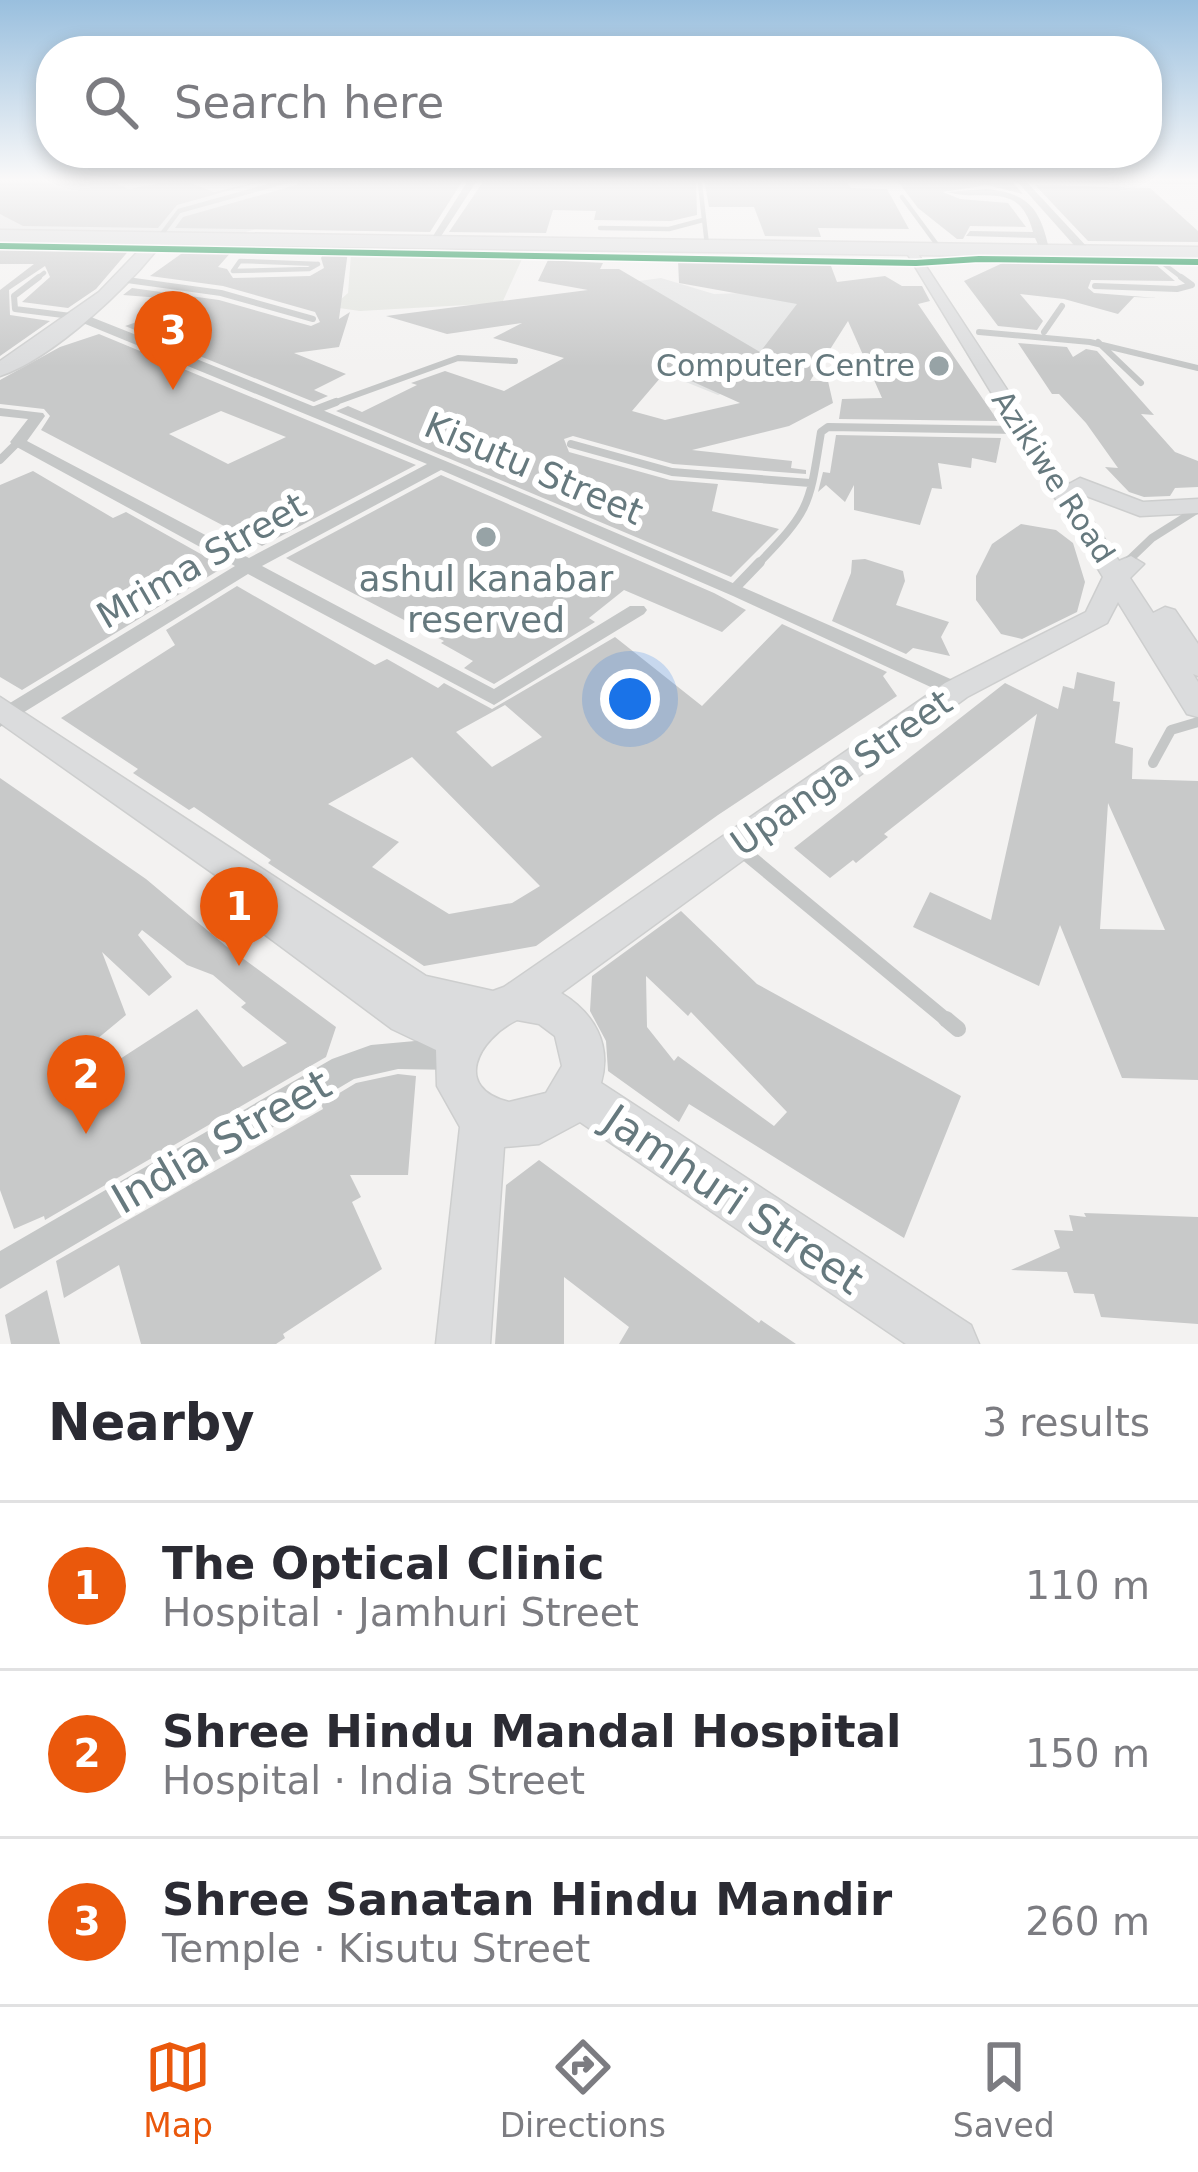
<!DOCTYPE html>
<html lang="en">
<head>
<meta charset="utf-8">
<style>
  body { margin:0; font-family:"DejaVu Sans",sans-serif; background:#f2f2f3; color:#2b2b33 }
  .you { position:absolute; left:630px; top:699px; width:42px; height:42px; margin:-30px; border:9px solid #fff; border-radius:50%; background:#1a73e8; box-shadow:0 0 0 18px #1a73e833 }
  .badge { display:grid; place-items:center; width:78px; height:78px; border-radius:50%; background:#ea580c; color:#fff; font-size:39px; font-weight:700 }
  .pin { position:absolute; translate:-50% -99px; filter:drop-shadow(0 3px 6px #0008) }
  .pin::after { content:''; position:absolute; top:63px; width:42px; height:36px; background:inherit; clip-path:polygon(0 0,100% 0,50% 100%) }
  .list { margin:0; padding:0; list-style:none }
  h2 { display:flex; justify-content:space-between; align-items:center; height:156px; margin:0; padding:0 48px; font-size:51px }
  h2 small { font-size:39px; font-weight:400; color:#7c7c81 }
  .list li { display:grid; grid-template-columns:78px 1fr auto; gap:36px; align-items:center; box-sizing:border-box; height:168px; padding:0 48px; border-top:3px solid #e1e1e2 }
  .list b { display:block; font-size:45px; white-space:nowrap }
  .list p { margin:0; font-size:39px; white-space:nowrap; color:#7c7c81 }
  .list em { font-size:39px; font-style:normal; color:#7c7c81 }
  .icon { flex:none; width:66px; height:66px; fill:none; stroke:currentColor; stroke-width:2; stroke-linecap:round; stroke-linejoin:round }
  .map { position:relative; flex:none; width:1198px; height:1344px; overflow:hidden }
  .search { position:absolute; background:#fff; box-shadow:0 6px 18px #0003; left:36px; right:36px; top:36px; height:132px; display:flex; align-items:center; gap:30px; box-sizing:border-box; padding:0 42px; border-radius:48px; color:#7c7c81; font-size:45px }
  .sheet { height:660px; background:#fff }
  nav { display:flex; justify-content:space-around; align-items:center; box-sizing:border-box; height:168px; border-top:3px solid #e1e1e2; background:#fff; font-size:33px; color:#7c7c81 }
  nav a { display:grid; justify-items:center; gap:6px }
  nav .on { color:#ea580c }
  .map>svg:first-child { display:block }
  .built { fill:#e3e4e4 }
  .green { fill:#e2e4df }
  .building { fill:#c8c9c9; fill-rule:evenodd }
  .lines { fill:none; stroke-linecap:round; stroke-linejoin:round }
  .secondary-casing { stroke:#cdcece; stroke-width:3 }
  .highway-casing { stroke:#cfcfcf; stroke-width:3 }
  .lane-far5 { stroke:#c5c7c7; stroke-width:4.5 }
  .lane-far4 { stroke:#c5c7c7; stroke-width:6 }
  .lane-far3 { stroke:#c5c7c7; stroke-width:8 }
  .lane-far2 { stroke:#c5c7c7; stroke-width:10 }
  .lane-far1 { stroke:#c5c7c7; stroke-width:14 }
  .lane { stroke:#c5c7c7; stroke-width:16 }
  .street { fill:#c5c7c7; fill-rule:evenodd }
  .secondary { fill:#dbdcdd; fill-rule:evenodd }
  .highway { fill:#dbdcdd; fill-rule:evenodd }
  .cycleway-casing { stroke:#fff; stroke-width:9 }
  .cycleway { stroke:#00873e; stroke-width:6 }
  .poi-dot { fill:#97a3a6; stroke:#fff; stroke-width:4.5 }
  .labels { text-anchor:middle; stroke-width:12; stroke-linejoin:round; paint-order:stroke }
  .far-poi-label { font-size:30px; fill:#66797e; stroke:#fff; text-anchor:end }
  .far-street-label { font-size:30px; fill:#66797e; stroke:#fff }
  .street-label { font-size:36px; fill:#66797e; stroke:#fff }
  .poi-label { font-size:36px; fill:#66797e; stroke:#fff }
  .near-street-label { font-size:42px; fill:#66797e; stroke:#fff }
</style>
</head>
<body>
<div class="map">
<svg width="1198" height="1344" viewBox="0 0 1198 1344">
  <rect width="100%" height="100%" fill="#f3f2f1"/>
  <path class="built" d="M0,179h452l-12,23 -145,15 -49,15 -246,-1z
    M661,278l53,16 89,-3 -15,75 -70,29 -57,-23 -59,-86z"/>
  <path class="green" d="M351,255l171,4 -20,44 -142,8 -28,-4 16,-14z"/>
  <path class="building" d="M0,179h103l26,10 52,-10 33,13 56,-13 -93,26 -19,23 -135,-2 -23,-12z
    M301,179h125l37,1 -33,52 -255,-4 8,-11 113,-32z
    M485,179h211l1,36 -26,6 -77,-1 2,-9 -43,-1 -7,23 -97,-1z
    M704,179h142l5,9 36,1 22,40 -91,-1 3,9 -56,-1 -11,-29h-45z
    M896,179l116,3 11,12 -36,-9 -44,7 17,7 48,4 18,24 -56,-1 -7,13h-6l-39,-31z
    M1035,185l115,3 48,43v11l-110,-1z
    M12,247l119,1 -35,41 -28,19 -46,-6 28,-25 -5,-11 -36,24 1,25 40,6 -50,35v-66l34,-26h-34v-14z
    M188,249l45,1 -15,17 9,2 6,9 77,-2 14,-8 -3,-10 4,-7h23l-9,68 11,-7 -11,35 -45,6 52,21 -32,16 14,6 -14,6 -189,-76 74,-25 -76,-6 9,-7 87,12 92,26 9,-4 -5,-10 -92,-26 -73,-10z
    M773,257l55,1 9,24 48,-6 17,10h20l8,15 -12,3 80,117 -159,-2 3,-20 40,-1 -34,-77 -38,60h18l5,22 -44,23 -97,24 100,11 -1,7 15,2v4l-133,-10 -100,-28 -9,3 5,13 101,28 48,4 -6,27 67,18 -48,48 -395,-166 12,-5 14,6 55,-27 -6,-2 34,-12 59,20 60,-33 -71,-20 29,-15 -75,11 -61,-18 202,-26 -50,-9 10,-21 55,3 -3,6h19l141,83 37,-48 -118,-21 -1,-23 96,2zM667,370l73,33 -75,17 -33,-9z
    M1007,261l147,2 21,18 -84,-1 -3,8 6,5 63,5 -23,-1 -16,17 -54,-15 -44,-5 23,27 -6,9 -39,-4 -34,-45z
    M99,334l317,131 -154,81 -221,-116 9,-14 -6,-7 -44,-5v-24l60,-33zM221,411l65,26 -58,27 -59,-30z
    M1018,343l49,4 6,10 13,-8 11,2 57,64 -13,-1 34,38 23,9v26l-23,1 -5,8 -26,1 -15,-5 -24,-25 13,1 -32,-45 -27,-29h-7z
    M836,435l165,3 -5,25 -24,-5 -1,10 -33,-5 4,26 -10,-1 -12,37 -66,-15v-25l-9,17 -19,-17 -8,7 5,-20 7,1z
    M33,471l80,47 13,-6 98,55 -202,123 -22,-13v-192z
    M441,475l273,118 32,17 -24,22 -98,-42 -35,28 6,4 -101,62 -30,-16 9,-7 -32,-18 3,-2 -158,-83z
    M1021,524l35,6 17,13 12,39 -8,30 -55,27 -21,-5 -25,-34v-24l16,-32z
    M865,559l38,12 2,10 -9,24 53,17 -8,15 9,19 -37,-8 -7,6 -74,-33 19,-48 1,-13z
    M237,586l138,79 12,-6 51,29 6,-5 48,26 123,-72 87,69 80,-82 105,48 -4,4 14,20 -179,119 -182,131 -112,20 -156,-103 3,-3 -77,-53 -5,3 -56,-37 5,-4 -77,-51 114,-73 -9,-15zM505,705l37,32 -50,30 -36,-35zM412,757l128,129 -28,17 -63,11 -77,-47 27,-25 -71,-38z
    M1077,672l38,10 -2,19 7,1 -5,41 18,5 -1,31 66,2v299l-76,-2 -62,-153 -21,61 -126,-59 17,-35 61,28 46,-206 -153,120 4,3 -32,26 -3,-3 -23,18 -36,-30 211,-165 53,26 5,-23 11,3zM1108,803l57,127 -65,-1z
    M0,778l146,101 80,67 110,81 -10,30 -281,163 -1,-4 -30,13 -14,-39zM142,930l45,35 26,10 33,28 -5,4 46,36 -44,24 -46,-58 -134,87 -13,-18 76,-63 -24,-63 47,44 23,-19 -34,-42z
    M681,911l76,73 204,112 -57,142 -215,-134 -10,18 -71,-51 -2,-30 -16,-30 2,-35zM646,976l42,40 3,-4 96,100 -13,14 -96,-70 -4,5 -27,-34z
    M398,1074l18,2 -8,99h-58l11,22 -9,5 30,67 -99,65 2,4 -9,6h-135l-22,-79 -55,33 -8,-37 267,-152 -2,-5 35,-21z
    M539,1160l220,163 2,-3 35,24h-177l10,-17 -65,-50v67h-69l11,-159z
    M1084,1213l114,4v107l-97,-7 -7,-23 -20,-1 -7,-21 -56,-2 49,-22 -6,-18 19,1 -4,-16 17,2z
    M47,1290l13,54h-49l-6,-29z"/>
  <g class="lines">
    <g class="secondary-casing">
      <path id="secondary" d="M153,236l12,3c-34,46 -111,119 -165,137v-15l99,-69z
        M902,245h10l157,239 11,-6 63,24 55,-3v14l-58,3 -67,-25 46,70 12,-5 13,8 -14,14 23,35 12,-6 10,3 23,34v32l-5,-2 5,8v35l-11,-3 -69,-112 -11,21 -140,74 -406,296c33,20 51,51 40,90l370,242 8,19h-73l-326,-222 -41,22 -35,3 -14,197h-54l24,-217 -23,-41 -1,-36 -44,-21 -136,-101 -5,-11 7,-12 -258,-182v-26l426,279 67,15 11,-4 441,-304 141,-71 17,-35zM517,1020l22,4 16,12 7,30 -16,27 -37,9c-57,-14 -31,-63 8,-82z"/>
    </g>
    <g class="highway-casing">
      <path id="highway" d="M0,230l1198,17v12l-1198,-17z"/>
    </g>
    <path class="lane-far5" d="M1042,179l156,3
      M700,184l7,61
      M902,197l39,53
      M600,228l69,1 34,-9
      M158,239l21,-28 115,-32
      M1160,261l25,19
      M233,271l7,-10 78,3
      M233,271l76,-2 9,-5
      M35,280l9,-7"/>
    <path class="lane-far4" d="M39,277l-25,19 1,13 64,8
      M127,280l94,13 92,26
      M1095,286l82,3 15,-4 -11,-8
      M979,332l111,10 108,26
      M1044,332l18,-26
      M1098,342l43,41
      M328,405l130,-47 57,3"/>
    <path class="lane-far3" d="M315,410l21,-8
      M571,444l101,28 138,11
      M0,460l18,-18
      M1129,560l23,-22 46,-29
      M757,565c54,-56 52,-58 64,-133l7,-5 195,3"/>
    <path class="lane-far2" d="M735,588l25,-26
      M1153,763l18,-33 27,-8"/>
    <path class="lane-far1" d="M739,848l210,174"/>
    <path class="lane" d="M946,1019l12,10"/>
    <path class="street" d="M469,179h9l-42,65h-8z
      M1015,179h9l65,70v4h-8z
      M986,189c46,4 55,23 64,64h-8l-7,-15 -69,-2 4,-5 63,1c-14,-53 -48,-29 -86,-40z
      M78,315h8c296,117 588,240 878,370l3,5 -3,5h-16l-215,-99 -292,-126 -179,96 232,123 136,-83h14l3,4 -3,4 -150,91 -246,-131 -248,153v-18l235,-143 -222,-121 -3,-3 18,-23 -28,-3v-8l43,5 2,3 -18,25 222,117 178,-94 -349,-143z
      M426,1040l29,2 11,4 4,10 -4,10 -11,4 -57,-1 -44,10 -354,210v-38l332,-192 39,-14z"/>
    <use href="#secondary" class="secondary"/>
    <use href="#highway" class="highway"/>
    <g class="cycleway-casing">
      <path id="cycleway" d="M0,246l916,17 63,-4 219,3"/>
    </g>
    <use href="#cycleway" class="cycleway"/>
  </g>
  <linearGradient id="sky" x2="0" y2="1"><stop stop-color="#99bfde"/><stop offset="0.49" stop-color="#faf9f9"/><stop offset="1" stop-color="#faf9f9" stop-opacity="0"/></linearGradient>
  <rect width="1198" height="367" fill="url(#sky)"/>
  <g class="poi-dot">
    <circle cx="939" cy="366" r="12"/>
    <circle cx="486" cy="537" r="12"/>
  </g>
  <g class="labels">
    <g class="far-poi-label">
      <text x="915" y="376">Computer Centre</text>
    </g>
    <g class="far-street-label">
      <text transform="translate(1053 477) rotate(57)" y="10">Azikiwe Road</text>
    </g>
    <g class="street-label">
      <text transform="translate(534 468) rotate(23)" y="13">Kisutu Street</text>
      <text transform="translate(201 560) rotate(-30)" y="13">Mrima Street</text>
      <text transform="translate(841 772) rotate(-35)" y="13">Upanga Street</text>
    </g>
    <g class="poi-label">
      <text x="486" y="591">ashul kanabar<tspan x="486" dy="41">reserved</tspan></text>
    </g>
    <g class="near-street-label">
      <text transform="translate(221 1141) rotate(-30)" y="15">India Street</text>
      <text transform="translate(734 1199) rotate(34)" y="15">Jamhuri Street</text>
    </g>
  </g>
</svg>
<div class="you"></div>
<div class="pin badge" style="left:239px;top:966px">1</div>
<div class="pin badge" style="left:86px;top:1134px">2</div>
<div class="pin badge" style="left:173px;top:390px">3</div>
<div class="search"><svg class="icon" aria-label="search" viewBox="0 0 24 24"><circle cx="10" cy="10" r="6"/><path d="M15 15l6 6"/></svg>Search here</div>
</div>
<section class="sheet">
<h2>Nearby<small>3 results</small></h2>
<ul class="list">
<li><span class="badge">1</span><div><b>The Optical Clinic</b><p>Hospital · Jamhuri Street</p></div><em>110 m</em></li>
<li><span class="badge">2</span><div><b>Shree Hindu Mandal Hospital</b><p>Hospital · India Street</p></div><em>150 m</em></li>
<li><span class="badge">3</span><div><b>Shree Sanatan Hindu Mandir</b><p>Temple · Kisutu Street</p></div><em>260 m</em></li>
</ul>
</section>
<nav>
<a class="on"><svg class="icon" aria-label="map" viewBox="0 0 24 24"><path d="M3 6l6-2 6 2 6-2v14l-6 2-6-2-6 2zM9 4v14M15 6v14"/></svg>Map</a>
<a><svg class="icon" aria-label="directions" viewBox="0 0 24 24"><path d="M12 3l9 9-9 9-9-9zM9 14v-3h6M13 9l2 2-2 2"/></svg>Directions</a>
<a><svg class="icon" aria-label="saved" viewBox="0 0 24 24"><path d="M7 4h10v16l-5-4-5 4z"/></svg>Saved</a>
</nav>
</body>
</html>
